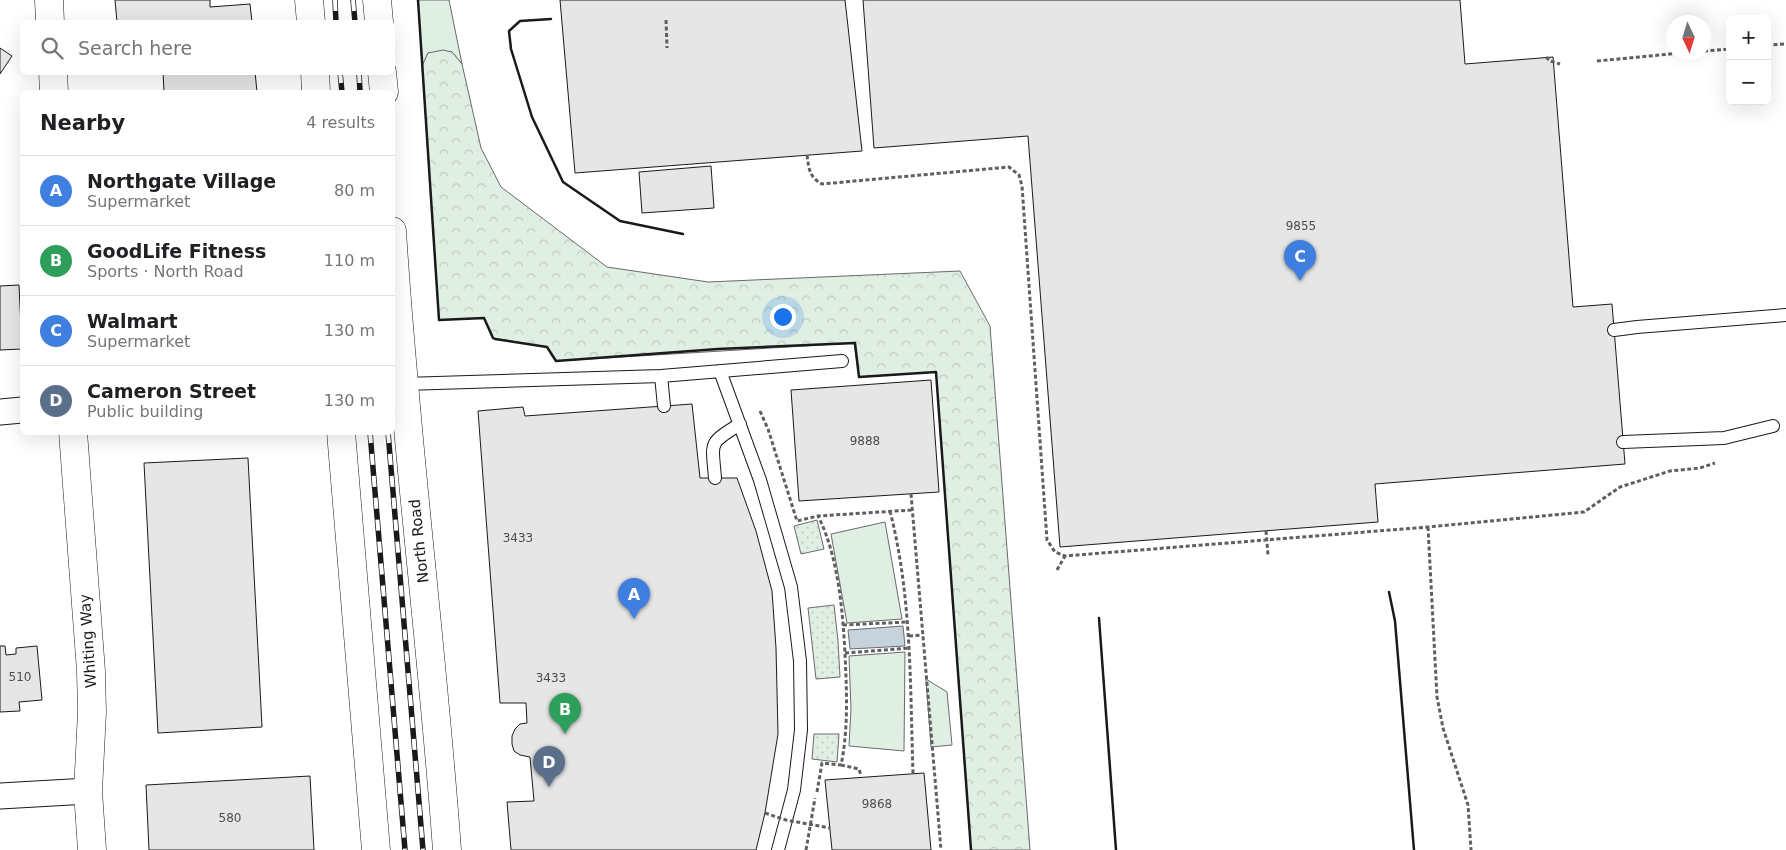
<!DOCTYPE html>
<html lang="en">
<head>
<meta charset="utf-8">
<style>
  body { margin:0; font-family:"DejaVu Sans",sans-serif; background:#f2f2f2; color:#202124 }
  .controls { position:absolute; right:15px; top:15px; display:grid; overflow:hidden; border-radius:8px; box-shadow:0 5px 20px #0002 }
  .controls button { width:45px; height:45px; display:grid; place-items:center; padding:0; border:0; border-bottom:1px solid #e0e0e0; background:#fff; color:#202124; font:25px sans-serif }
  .compass { position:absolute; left:1666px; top:15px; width:45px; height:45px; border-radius:50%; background:#fff; box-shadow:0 5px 20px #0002; rotate:176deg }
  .you { position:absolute; left:782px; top:316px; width:18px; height:18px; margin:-12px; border:4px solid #fff; border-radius:50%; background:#1a73e8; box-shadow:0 0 0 8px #1a73e833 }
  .badge { display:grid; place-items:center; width:32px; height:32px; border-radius:50%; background:#c62828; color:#fff; font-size:16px; font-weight:700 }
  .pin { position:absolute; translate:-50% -41px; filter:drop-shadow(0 1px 2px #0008) }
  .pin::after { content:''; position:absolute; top:26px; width:18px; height:15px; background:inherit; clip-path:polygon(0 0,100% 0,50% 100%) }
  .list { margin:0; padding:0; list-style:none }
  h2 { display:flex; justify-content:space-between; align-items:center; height:65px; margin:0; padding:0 20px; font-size:21px }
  h2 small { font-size:16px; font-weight:400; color:#757577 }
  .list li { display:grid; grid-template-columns:32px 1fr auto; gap:15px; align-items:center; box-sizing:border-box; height:70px; padding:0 20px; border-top:1px solid #e0e0e0 }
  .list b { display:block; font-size:19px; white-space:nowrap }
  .list p { margin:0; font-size:16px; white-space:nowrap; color:#757577 }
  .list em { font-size:16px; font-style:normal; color:#757577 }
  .icon { flex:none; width:28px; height:28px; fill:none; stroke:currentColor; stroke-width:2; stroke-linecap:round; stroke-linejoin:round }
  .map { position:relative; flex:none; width:1786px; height:850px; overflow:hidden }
  .search { position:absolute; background:#fff; box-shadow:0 5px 20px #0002; left:20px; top:20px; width:375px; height:55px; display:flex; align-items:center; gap:12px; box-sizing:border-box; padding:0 18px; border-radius:8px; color:#757577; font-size:19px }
  .panel { position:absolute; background:#fff; box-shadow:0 5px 20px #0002; left:20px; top:90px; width:375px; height:345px; border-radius:8px }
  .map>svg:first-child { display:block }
  .green { fill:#e0efe3; stroke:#6a6a6a }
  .forest { fill:url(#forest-crowns); stroke:#6a6a6a }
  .garden { fill:url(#garden-dots); stroke:#6a6a6a }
  .water { fill:#c6d2dc; stroke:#6a6a6a }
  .building { fill:#e6e6e6; stroke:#1a1a1a }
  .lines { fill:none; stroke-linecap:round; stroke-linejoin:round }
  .service-casing { stroke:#1a1a1a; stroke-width:14 }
  .minor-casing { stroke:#1a1a1a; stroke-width:27 }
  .tertiary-casing { stroke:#1a1a1a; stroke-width:29 }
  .secondary-casing { stroke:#1a1a1a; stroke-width:29 }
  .path { stroke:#5f5f5f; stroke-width:3; stroke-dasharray:4 2.5; stroke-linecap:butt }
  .service { stroke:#fff; stroke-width:12 }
  .minor { stroke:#fff; stroke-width:25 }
  .tertiary { stroke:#fff; stroke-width:28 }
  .secondary { stroke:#fff; stroke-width:28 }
  .rail-casing { stroke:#1a1a1a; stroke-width:5.5 }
  .rail { stroke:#fff; stroke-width:4; stroke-dasharray:11; stroke-linecap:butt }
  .path-bridge { stroke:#5f5f5f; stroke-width:3; stroke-dasharray:4 2.5; stroke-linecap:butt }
  .wall { stroke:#1a1a1a; stroke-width:2.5 }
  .labels { text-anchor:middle; stroke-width:4; stroke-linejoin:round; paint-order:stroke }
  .number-label { font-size:12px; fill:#4d4d4d }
  .street-label { font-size:15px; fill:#1a1a1a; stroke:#fff }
</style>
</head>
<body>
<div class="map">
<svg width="1786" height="850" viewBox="0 0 1786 850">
  <defs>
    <pattern id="forest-crowns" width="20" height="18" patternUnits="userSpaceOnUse" patternTransform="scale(1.25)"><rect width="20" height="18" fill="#e0efe3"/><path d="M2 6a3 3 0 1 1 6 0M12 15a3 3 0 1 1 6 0" fill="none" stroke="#c0ccc2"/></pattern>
    <pattern id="garden-dots" width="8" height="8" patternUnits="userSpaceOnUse" patternTransform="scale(1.25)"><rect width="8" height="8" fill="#e0efe3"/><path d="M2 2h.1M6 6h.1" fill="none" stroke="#c0ccc2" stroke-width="1.8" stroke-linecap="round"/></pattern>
  </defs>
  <rect width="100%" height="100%" fill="#fff"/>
  <path class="green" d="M418,0h31l13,64 -10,-12 -24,1 -6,13z
    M885,522l17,97 -55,4 -16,-89z
    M905,652l-1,99 -55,-5 2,-37 -2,-53z
    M926,679l21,13 5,53 -21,2z"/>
  <path class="forest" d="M443,50l9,2 10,12 19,84 20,39 106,80 101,15 252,-11 30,55 40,524h-59l-35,-478 -77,5 -5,-34 -298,18 -9,-14 -54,-9 -9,-20 -45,2 -17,-254 6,-13z"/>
  <path class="garden" d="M817,520l7,29 -23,5 -7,-28z
    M834,605l4,36 2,36 -24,2 -8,-71z
    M814,734h25l-2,28 -25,-3z"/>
  <path class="water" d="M903,626l2,20 -55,3 -2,-19z"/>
  <path class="building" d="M115,0h95v7l40,-3 2,18h-135z
    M560,0h285l17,151 -287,22z
    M863,0h597l5,64 88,-7 20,250 39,-3 13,160 -250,20 3,38 -318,25 -32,-411 -154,12z
    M0,48l12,8 -12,18z
    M163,72h92l2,20h-93z
    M711,166l3,42 -72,5 -3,-41z
    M19,285l3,64 -22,1v-64z
    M931,380l8,112 -140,9 -8,-111z
    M692,404l8,74h37l19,53 16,60 4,57 2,86 -13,79 -9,37h-245l-4,-48 27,-1 -4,-44 -10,-2 -6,-4 -2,-7v-8l3,-7 5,-5 7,-1 -1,-20h-26l-22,-292 45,-4 2,9z
    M248,458l14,269 -104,6 -14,-270z
    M0,646h5l1,9 10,-1v-6l21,-2 5,54 -23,2 1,9 -20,1z
    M924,773l7,77h-99l-7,-70z
    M310,776l4,74h-165l-3,-65z"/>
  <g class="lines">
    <g class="service-casing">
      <path id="service" d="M1614,330l23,-3 149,-12
        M720,371l40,109 31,107 9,74 1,69 -7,60 -16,60
        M661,376l3,30
        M404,384l257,-8 181,-15
        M1623,442l101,-4 49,-12
        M715,478c-3,-37 -7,-34 25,-54"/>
    </g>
    <g class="minor-casing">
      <path id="minor" d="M0,412l22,-2
        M0,796l88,-5"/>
    </g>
    <g class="tertiary-casing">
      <path id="tertiary" d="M49,0l1,22
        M53,72l1,20
        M73,432l18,239 1,41 -4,79 4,59"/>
    </g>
    <g class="secondary-casing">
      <path id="secondary" d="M309,0l2,22
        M377,0l2,22
        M315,72l1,20
        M382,72l2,20
        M392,231c13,207 40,412 55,619
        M341,432l35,418"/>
    </g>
    <path class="path" d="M666,20l1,28
      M1767,45l19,-1
      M1704,51l26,-2
      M1546,57l4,4 10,3
      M1597,61l94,-9
      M807,155c2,14 2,22 15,29l187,-17 10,8 3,11 25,354 8,12 10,4 363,-29 156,-15 36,-25 50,-16 30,-3 15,-5
      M760,411l8,18 29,92 21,-5 94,-6
      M911,494l30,356
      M890,511c22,86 20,174 23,263
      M1428,527l9,170 6,31 25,77 3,45
      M1266,531l2,24
      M1057,570l8,-14
      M843,625l65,-3
      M909,636l13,-1
      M845,653l65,-5
      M841,765l18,4 2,7
      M817,792l5,-29 19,2c6,-28 6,-59 5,-88 -2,-50 -5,-116 -28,-161
      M806,850l9,-52"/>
    <use href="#service" class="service"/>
    <use href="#minor" class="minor"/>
    <use href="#tertiary" class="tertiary"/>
    <use href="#secondary" class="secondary"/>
    <g class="rail-casing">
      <path id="rail" d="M335,0l1,22
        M353,0l2,22
        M340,72l2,20
        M359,72l1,20
        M370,432l35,418
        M388,432l35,418"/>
    </g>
    <use href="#rail" class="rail"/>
    <path class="path-bridge" d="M765,813l21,7 44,8"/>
    <path class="wall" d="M418,0l21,320 45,-2 9,20 2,1 52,8 9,14 162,-12 137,-6 4,34 77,-5 35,478
      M551,19l-31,2 -11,10 2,18 21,68 31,65 57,39 63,13
      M1389,592l6,29 19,229
      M1099,618l17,232"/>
  </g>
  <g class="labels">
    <g class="number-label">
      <text x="1301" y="230">9855</text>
      <text x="865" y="445">9888</text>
      <text x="518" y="542">3433</text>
      <text x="20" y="681">510</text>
      <text x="551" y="682">3433</text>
      <text x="877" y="808">9868</text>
      <text x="230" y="822">580</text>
    </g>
    <g class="street-label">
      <text transform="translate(419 541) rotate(-96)" y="5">North Road</text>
      <text transform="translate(88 641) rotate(-94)" y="5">Whiting Way</text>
    </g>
  </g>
</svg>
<div class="controls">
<button>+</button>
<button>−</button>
</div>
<svg class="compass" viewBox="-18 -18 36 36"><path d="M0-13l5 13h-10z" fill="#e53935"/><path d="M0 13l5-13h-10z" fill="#757577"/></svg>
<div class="you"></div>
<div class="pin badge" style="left:634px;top:619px;background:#3f7fe0">A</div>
<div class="pin badge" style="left:565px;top:734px;background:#2e9e5b">B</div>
<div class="pin badge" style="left:1300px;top:281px;background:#3f7fe0">C</div>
<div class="pin badge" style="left:549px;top:787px;background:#5c6f8a">D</div>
<div class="search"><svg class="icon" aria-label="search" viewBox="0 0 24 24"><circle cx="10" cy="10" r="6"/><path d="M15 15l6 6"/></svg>Search here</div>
<section class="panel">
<h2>Nearby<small>4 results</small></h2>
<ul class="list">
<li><span class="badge" style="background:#3f7fe0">A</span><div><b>Northgate Village</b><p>Supermarket</p></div><em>80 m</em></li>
<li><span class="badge" style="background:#2e9e5b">B</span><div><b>GoodLife Fitness</b><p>Sports · North Road</p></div><em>110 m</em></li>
<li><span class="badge" style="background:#3f7fe0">C</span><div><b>Walmart</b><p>Supermarket</p></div><em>130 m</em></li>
<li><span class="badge" style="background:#5c6f8a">D</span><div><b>Cameron Street</b><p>Public building</p></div><em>130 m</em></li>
</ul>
</section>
</div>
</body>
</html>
